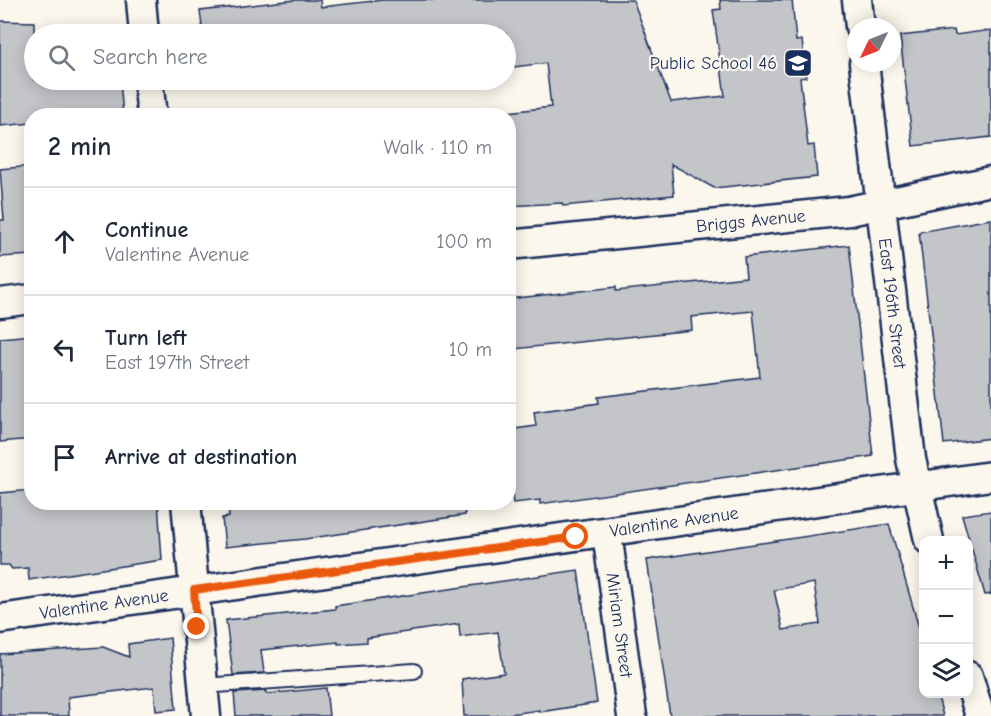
<!DOCTYPE html>
<html lang="en">
<head>
<meta charset="utf-8">
<style>
  body { margin:0; font-family:"Comic Neue",sans-serif; background:#f2f2f3; color:#1f2937 }
  .controls { position:absolute; right:18px; bottom:18px; display:grid; overflow:hidden; border-radius:12px; box-shadow:0 3px 15px #0003 }
  .controls button { width:54px; height:54px; display:grid; place-items:center; padding:0; border:0; border-bottom:2px solid #e0e1e3; background:#fff; color:#1f2937; font:30px sans-serif }
  .compass { position:absolute; left:847px; top:18px; width:54px; height:54px; border-radius:50%; background:#fff; box-shadow:0 3px 15px #0003; rotate:227deg }
  .stop { position:absolute; width:18px; height:18px; margin:-14px; border:4px solid #ea580c; border-radius:50%; background:#fff }
  .stop.end { background:#ea580c; border-color:#fff; box-shadow:0 2px 6px #0008 }
  .list { margin:0; padding:0; list-style:none }
  h2 { display:flex; justify-content:space-between; align-items:center; height:78px; margin:0; padding:0 24px; font-size:26px }
  h2 small { font-size:20px; font-weight:400; color:#747a83 }
  .list li { display:grid; grid-template-columns:39px 1fr auto; gap:18px; align-items:center; box-sizing:border-box; height:108px; padding:0 24px; border-top:2px solid #e0e1e3 }
  .list b { display:block; font-size:22px; white-space:nowrap }
  .list p { margin:0; font-size:20px; white-space:nowrap; color:#747a83 }
  .list em { font-size:20px; font-style:normal; color:#747a83 }
  .icon { flex:none; width:33px; height:33px; fill:none; stroke:currentColor; stroke-width:2; stroke-linecap:round; stroke-linejoin:round }
  .map { position:relative; flex:none; width:991px; height:716px; overflow:hidden }
  .search { position:absolute; background:#fff; box-shadow:0 3px 15px #0003; left:24px; top:24px; width:492px; height:66px; display:flex; align-items:center; gap:15px; box-sizing:border-box; padding:0 21px; border-radius:33px; color:#747a83; font-size:22px }
  .panel { position:absolute; background:#fff; box-shadow:0 3px 15px #0003; left:24px; top:108px; width:492px; height:402px; border-radius:24px }
  .map>svg:first-child { display:block }
  .building { fill:#c3c5c9; stroke:#1b2f5e; stroke-width:1.5; fill-rule:evenodd }
  .lines { fill:none; stroke-linecap:round; stroke-linejoin:round }
  .lane-casing { stroke:#1b2f5e; stroke-width:18 }
  .street-casing { stroke:#1b2f5e; stroke-width:33 }
  .lane { stroke:#fbf7ec; stroke-width:14 }
  .street { stroke:#fbf7ec; stroke-width:28 }
  .route { stroke:#ea580c; stroke-width:8 }
  .labels { text-anchor:middle; stroke-width:4.5; stroke-linejoin:round; paint-order:stroke }
  .poi-label { font-size:18px; fill:#1b2f5e; stroke:#fbf7ec; text-anchor:end }
  .street-label { font-size:18px; fill:#1b2f5e; stroke:#fbf7ec }
</style>
</head>
<body>
<div class="map">
<svg width="991" height="716" viewBox="0 0 991 716">
  <rect width="100%" height="100%" fill="#fbf7ec"/>
  <filter id="ink" filterUnits="userSpaceOnUse"><feTurbulence type="fractalNoise" baseFrequency=".0167" numOctaves="2"/><feDisplacementMap in="SourceGraphic" scale="12" xChannelSelector="R" yChannelSelector="G"/><feConvolveMatrix kernelMatrix="1 2 1 2 8 2 1 2 1" color-interpolation-filters="sRGB"/></filter>
  <g filter="url(#ink)">
    <path class="building" d="M295,0h25l1,7 62,-7h250l38,102 54,-6 -12,-86 8,-1 -1,-9h72l4,41 6,-1 4,37 -6,1 8,68 6,-1 3,32 -103,11 -43,-24 3,31 -111,11 -1,-3 -54,3v-94l43,-5 -5,-44 -40,5v-34h-303l-3,-23z
      M0,21l34,1v58h24v3l62,-3 3,36h-91v7l-32,3z
      M954,30l1,5 36,-5v107l-78,9 -13,-110z
      M32,166v89l-32,2v-37h4l-4,-51z
      M991,219v219l-47,6 -25,-212z
      M849,245l24,211 -333,48v-4l-27,3 -5,-35v-38l28,-4 -2,-14 65,-9 -1,-6 162,-20 -7,-66 -62,6 1,13 -178,19 -1,-11h-5v-39l108,-12v4l130,-14 -2,-20z
      M32,335v104l-32,3v-104z
      M32,490v12h126l4,58 -133,20 -1,-12 -16,1 -3,-4h-9v-72z
      M228,502h236l1,13 -160,24 -80,8 -3,-29 7,-1z
      M991,511v83l-6,1 -23,-80z
      M889,524l35,121v48h13l6,23h-273l-23,-156zM814,583l6,41 -37,6 -9,-40z
      M578,570l19,133 -58,9v-2l-44,6h-31l-2,-37 42,-6 -6,-41 -38,5 -1,-13 -92,14v4l-29,2v-2l-77,8 3,23 -31,2 -7,-55 109,-11v-3z
      M170,638l6,71 -20,2 -2,-24 -86,10 1,19h-69v-62l103,-7 26,10 -1,-13z
      M326,688l3,28h-93l-2,-23 32,-2v3z"/>
    <g class="lines">
      <g class="lane-casing">
        <path id="lane" d="M203,686l211,-15"/>
      </g>
      <g class="street-casing">
        <g id="street">
          <path d="M141,0l3,34"/>
          <path d="M857,0l3,27"/>
          <path id="s1" d="M864,63l47,396 18,81"/>
          <path d="M148,80l4,36"/>
          <path id="s2" d="M508,245l341,-34 142,-30"/>
          <path d="M0,303l32,-4"/>
          <path d="M186,502l20,214"/>
          <path id="s3" d="M607,533l25,183"/>
          <path id="s4" d="M0,619l991,-143"/>
          <path d="M968,676l12,40"/>
        </g>
      </g>
      <use href="#lane" class="lane"/>
      <use href="#street" class="street"/>
    </g>
  </g>
  <g class="lines" filter="url(#ink)">
    <path class="route" d="M197,627l-3,-37 382,-53"/>
  </g>
  <defs>
    <g id="school-square" transform="scale(1.5)"><rect x="-9" y="-9" width="18" height="18" rx="4" fill="#1b2f5e" stroke="#fbf7ec"/><path d="M0-5L7-2L0 1L-7-2ZM-4 1L0 2.5L4 1V4Q0 6-4 4Z" fill="#fff"/></g>
  </defs>
  <g fill-rule="evenodd">
    <use href="#school-square" x="798" y="63"/>
  </g>
  <g class="labels">
    <g class="poi-label">
      <text x="777" y="69">Public School 46</text>
    </g>
    <g class="street-label">
      <text dy="6" stroke="none"><textPath href="#s2" startOffset="244">Briggs Avenue</textPath></text>
      <text dy="6" stroke="none"><textPath href="#s1" startOffset="242">East 196th Street</textPath></text>
      <text dy="6" stroke="none"><textPath href="#s4" startOffset="681">Valentine Avenue</textPath></text>
      <text dy="6" stroke="none"><textPath href="#s4" startOffset="105">Valentine Avenue</textPath></text>
      <text dy="6" stroke="none"><textPath href="#s3" startOffset="93">Miriam Street</textPath></text>
    </g>
  </g>
</svg>
<div class="controls">
<button>+</button>
<button>−</button>
<button><svg class="icon" aria-label="layers" viewBox="0 0 24 24"><path d="M12 4l9 5-9 5-9-5zM3 14l9 5 9-5"/></svg></button>
</div>
<svg class="compass" viewBox="-18 -18 36 36"><path d="M0-13l5 13h-10z" fill="#e53935"/><path d="M0 13l5-13h-10z" fill="#747a83"/></svg>
<div class="stop" style="left:576px;top:537px"></div>
<div class="stop end" style="left:197px;top:627px"></div>
<div class="search"><svg class="icon" aria-label="search" viewBox="0 0 24 24"><circle cx="10" cy="10" r="6"/><path d="M15 15l6 6"/></svg>Search here</div>
<section class="panel">
<h2>2 min<small>Walk · 110 m</small></h2>
<ul class="list">
<li><svg class="icon" aria-label="ahead" viewBox="0 0 24 24"><path d="M12 20V5M6 11l6-6 6 6"/></svg><div><b>Continue</b><p>Valentine Avenue</p></div><em>100 m</em></li>
<li><svg class="icon" aria-label="left" viewBox="0 0 24 24"><path d="M17 20v-9H6M10 6l-5 5 5 5"/></svg><div><b>Turn left</b><p>East 197th Street</p></div><em>10 m</em></li>
<li><svg class="icon" aria-label="arrive" viewBox="0 0 24 24"><path d="M6 21V4h12l-3 4 3 4H6"/></svg><div><b>Arrive at destination</b></div></li>
</ul>
</section>
</div>
</body>
</html>
